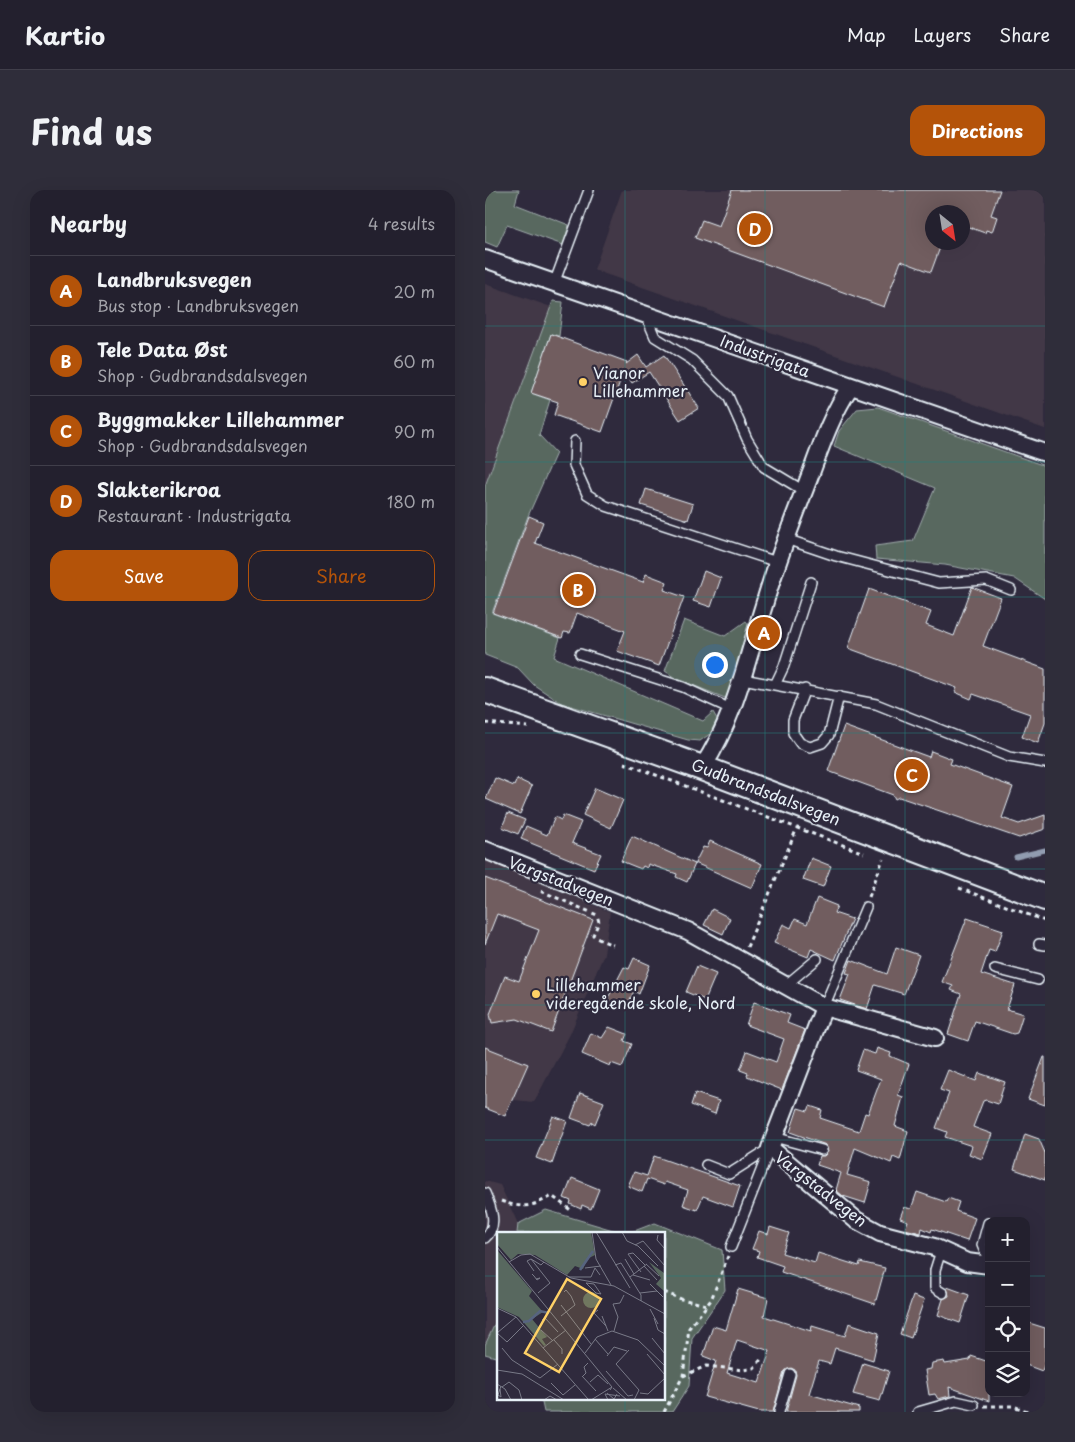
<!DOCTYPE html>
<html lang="en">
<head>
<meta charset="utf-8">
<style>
  body { margin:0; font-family:"Playpen Sans",sans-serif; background:#2f2d3a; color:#f1f3f6 }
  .controls { position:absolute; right:15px; bottom:15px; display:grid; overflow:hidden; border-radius:10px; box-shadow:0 5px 20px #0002 }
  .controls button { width:45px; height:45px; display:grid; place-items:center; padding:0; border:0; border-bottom:1px solid #403e4a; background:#23202e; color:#f1f3f6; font:25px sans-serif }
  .compass { position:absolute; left:440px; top:15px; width:45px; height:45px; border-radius:50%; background:#23202e; box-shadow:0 5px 20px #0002; rotate:150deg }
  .you { position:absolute; left:229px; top:474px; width:18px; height:18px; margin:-12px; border:4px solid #fff; border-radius:50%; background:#1a73e8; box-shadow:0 0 0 8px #1a73e833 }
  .badge { display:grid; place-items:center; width:32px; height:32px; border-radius:50%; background:#b45309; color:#fff; font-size:16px; font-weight:700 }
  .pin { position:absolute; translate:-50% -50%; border:2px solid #fff; box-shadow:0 1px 5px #0006 }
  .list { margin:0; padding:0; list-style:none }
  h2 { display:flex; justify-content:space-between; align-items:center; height:65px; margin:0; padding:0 20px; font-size:21px }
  h2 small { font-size:16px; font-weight:400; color:#a3a3aa }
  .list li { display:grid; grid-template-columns:32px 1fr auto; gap:15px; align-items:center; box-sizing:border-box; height:70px; padding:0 20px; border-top:1px solid #403e4a }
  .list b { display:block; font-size:19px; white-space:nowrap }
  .list p { margin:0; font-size:16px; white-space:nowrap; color:#a3a3aa }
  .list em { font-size:16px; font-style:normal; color:#a3a3aa }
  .actions { display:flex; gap:10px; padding:15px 20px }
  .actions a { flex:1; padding:11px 0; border:1px solid #b45309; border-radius:15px; text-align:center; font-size:18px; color:#b45309 }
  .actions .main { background:#b45309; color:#fff }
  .icon { flex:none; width:28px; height:28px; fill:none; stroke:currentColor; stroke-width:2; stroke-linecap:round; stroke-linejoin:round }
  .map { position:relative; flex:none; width:560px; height:1222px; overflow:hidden; border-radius:15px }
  header { display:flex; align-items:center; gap:30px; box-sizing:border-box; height:70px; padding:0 25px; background:#23202e; border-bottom:1px solid #403e4a }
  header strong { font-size:24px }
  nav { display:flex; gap:28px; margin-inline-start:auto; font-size:18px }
  .intro { display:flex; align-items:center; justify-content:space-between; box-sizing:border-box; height:120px; padding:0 30px }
  h1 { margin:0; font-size:35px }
  .button { padding:12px 22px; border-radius:15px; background:#b45309; color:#fff; font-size:18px; font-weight:700 }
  main { display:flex; gap:30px; padding:0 30px }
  aside { flex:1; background:#23202e; border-radius:15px; box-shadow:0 5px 20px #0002 }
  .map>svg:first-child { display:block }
  .built { fill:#433947; fill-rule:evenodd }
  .green { fill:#58685f; stroke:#a0acac }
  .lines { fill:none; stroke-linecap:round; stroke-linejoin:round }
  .stream { stroke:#919cb0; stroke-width:5 }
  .building { fill:#715d5e; stroke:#e8f1f8; fill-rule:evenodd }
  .lane-casing { stroke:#e8f1f8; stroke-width:12 }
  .street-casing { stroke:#e8f1f8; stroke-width:20 }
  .secondary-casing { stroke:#e8f1f8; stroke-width:28 }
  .path { stroke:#e8f1f8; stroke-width:3; stroke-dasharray:4 4; stroke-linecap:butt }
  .lane { stroke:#2f2a3d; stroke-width:9 }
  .street { stroke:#2f2a3d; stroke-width:16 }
  .secondary { stroke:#2f2a3d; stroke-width:24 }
  .grid { fill:none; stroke:#25827c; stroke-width:1; stroke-opacity:0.55 }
  .poi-dot { fill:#ffd166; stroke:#2f2a3d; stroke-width:2 }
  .labels { text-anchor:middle; stroke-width:4.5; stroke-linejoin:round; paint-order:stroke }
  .street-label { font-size:16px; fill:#e8f1f8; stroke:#2f2a3d }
  .poi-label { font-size:16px; fill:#e8f1f8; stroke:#2f2a3d; text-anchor:start }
  .inset-river { fill:none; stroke:#576480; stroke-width:2.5 }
  .inset-road { fill:none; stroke:#797a88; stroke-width:1 }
  .view { fill:#ffd166; fill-opacity:0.15; stroke:#ffd166; stroke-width:2.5 }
  .inset-edge { fill:none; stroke:#e8f1f8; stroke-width:2.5 }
</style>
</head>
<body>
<header>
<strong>Kartio</strong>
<nav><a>Map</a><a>Layers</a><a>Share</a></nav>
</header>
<div class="intro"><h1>Find us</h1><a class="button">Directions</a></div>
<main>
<aside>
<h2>Nearby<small>4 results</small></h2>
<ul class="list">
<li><span class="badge">A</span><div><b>Landbruksvegen</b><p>Bus stop · Landbruksvegen</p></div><em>20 m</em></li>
<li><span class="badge">B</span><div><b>Tele Data Øst</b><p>Shop · Gudbrandsdalsvegen</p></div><em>60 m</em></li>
<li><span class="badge">C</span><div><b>Byggmakker Lillehammer</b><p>Shop · Gudbrandsdalsvegen</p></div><em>90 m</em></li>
<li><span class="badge">D</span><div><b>Slakterikroa</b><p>Restaurant · Industrigata</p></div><em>180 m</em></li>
</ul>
<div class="actions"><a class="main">Save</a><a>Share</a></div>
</aside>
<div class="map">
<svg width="560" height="1222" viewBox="0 0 560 1222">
  <rect width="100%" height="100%" fill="#2f2a3d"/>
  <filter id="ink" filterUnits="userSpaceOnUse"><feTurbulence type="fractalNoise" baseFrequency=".02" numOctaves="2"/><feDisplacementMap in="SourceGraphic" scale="10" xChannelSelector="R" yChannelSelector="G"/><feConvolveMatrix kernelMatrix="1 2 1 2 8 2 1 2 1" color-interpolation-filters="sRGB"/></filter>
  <g filter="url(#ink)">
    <path class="built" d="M137,0h423v239l-451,-159zM448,22h30v30h-30z
      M0,94l69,24 -69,185z
      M0,669l125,53 -6,42 -34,80 -36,68 -49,-5z
      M0,991l15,4 18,39 -1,9h-18v82l-14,30z"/>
    <path class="green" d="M0,0h34l-4,14 54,21 -6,20 -56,-20 -10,22 -12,-5z
      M68,111l10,1 -4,34 -8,-2 -20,59 19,7 -11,35 17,18 -28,63 -36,97 68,25 -6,19 149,64 10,-9 4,7v10l-17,12 -12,-1 -127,-37 -27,-18 -16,-17 -33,-13v-169z
      M393,217l167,59v133l-31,-21 -69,-13 -69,-6 -1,-13 38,-5 22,-53 -101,-42 5,-15 18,-22z
      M199,430l41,16 21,-15 6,8 -21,64 -6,5 -50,-20 -10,-7z
      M61,1020l77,23h-106l1,-9z
      M170,1033l67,27 3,40 -33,48 -3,48 -17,26h-128l-3,-14h123v-165h-35z
      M14,1125v43l-14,-4v-9z"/>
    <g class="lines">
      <path class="stream" d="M531,667l29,-7"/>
    </g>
    <path class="building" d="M247,0h268l-9,25 6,2 -5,15 -6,-2 -1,3 -22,-8v-13h-30v30h9l-11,30 -30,-11 -17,46 -189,-69 7,-18 17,6z
      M66,144l76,28 -1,2 12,-9 8,12 18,-12 35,53 -19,12 -31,-48 -17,11 -8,-13 -22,62 -48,-17 4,-13 -27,-9z
      M161,299l47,15 -5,16 -47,-15z
      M44,326l14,6 -8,21 108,39 3,-8 21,8 -3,8 20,7 -25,69 -42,-15 8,-20 -48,-18 -7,20 -6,-1 -2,6 -69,-25z
      M219,381l17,7 -10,29 -18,-6z
      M487,397l29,11 -18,48 62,23v54l-7,20 -16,-6 8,-23 -57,-20 -2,5 -16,-7 2,-4 -109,-40 21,-59 62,23 -5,13 28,11z
      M359,536l85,31 2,-6 21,8 -2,5 63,23 -11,31 17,6 26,-9v14l-26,9 -120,-41 -4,2 -2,-4 -65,-24z
      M10,588l19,8 3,-7 15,7 -12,28 -34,-15z
      M110,598l28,12 -12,28 -28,-13z
      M23,623l17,7 -7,14 -16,-7z
      M78,625l18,7 -9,21 29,11 -7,15 -73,-30 5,-13 21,9 8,-18 6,3z
      M147,646l63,28 -8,18 -11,-5 1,-3 -29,-10 -1,4 -4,-2 -2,3 -20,-8z
      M225,651l52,23 -10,24 -57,-25 8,-16 4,1z
      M326,668l20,8 -8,21 -20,-7z
      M0,688l108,42 -42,112 -34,-13 -25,4 -2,-9 15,-38 14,5 20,-51 -42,-16 -12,30z
      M332,708l20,8 -3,7 18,6 -17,41 -24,-11 -3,8 -34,-14 9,-19 8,4 4,-9 12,5z
      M227,719l18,9 -7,16 -19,-9z
      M482,728l36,12 -8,22 -6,-2 -8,24 34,11 -8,24 16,5 -6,19 -4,1 -38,-13 -7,20 -20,-7 13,-40 -10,-4 2,-4 -11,-4z
      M411,757l23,8 -15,39 -29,-9 -8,24 -27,-9 10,-26 -4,-1 5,-13 36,14z
      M149,768l16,7 -11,29 -5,-3 -8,17 -19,-8 17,-33 5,2z
      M212,776l19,8 -11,26 -19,-8z
      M269,812l36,13 -3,8 18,7 -23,60 -35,-14 1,-3 -8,-3 7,-19 29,11 8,-23 -38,-14z
      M124,837l18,7 -3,7 8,3 -10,23 -11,-4 -1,3 -28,-12 9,-21 11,5z
      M0,857l43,17 -23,52 -20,-8z
      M392,858l14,5 -1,3 19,8 -11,31 5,2 -8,29 13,5 -8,29 -7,-3 -2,6 -36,-15 -8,27 24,7 -6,21 -22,-7 -7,-6 5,-17 -24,-8 3,-9h4l4,-4 -2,-7 -36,-13 8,-24 10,3 2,-5 12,4 -2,8 39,13 6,-18 3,1 13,-35 -25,-9 7,-20 12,4z
      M559,867h1v48l-17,-6z
      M463,880l28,11 3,-8 26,9 -7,22 -12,-4 -3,1 -10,26 19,7 -10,25 -13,-5 3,-8 -27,-9 2,-5 -11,-4 13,-35 -9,-3z
      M95,903l24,9 -9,22 -3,-2 -2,3 -19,-7z
      M210,903l24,8 -4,13 -24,-9z
      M68,926l14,5 -15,43 -16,-6z
      M540,944l14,5 6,14v27l-31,-11z
      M169,966l86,30 -7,21 -30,-11 -6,14 -14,-5 5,-15 -23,-8 -1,3 -17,-6 -5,13 -14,-6 6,-14 13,4z
      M87,988l27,11 -8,20 -9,-4 -1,4 -11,-5 1,-3 -7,-3z
      M432,1002l29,10 2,-4 11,4 -3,9 19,7 -8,23 -35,-12 -1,3 -9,-4 -1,5 -16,-4 3,-8 -8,-3 4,-11 7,2z
      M285,1037l19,6 -7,20 33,10 3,-10 41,13 1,-4 25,6 -10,36 -94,-32 2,-6 -26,-9 2,-6 -7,-2 7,-18 9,3z
      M462,1097l22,8 -9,28 -22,-8 5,-16 6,-3z
      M253,1099l30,9 -4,18 47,15 1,-5 33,10 4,-13 30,10 -6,27 -38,-12 -5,16 -11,-3 -10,33 50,14v4h-73l10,-37 -1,-5 -4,-2 -7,4 -11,40h-14l-54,-15 11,-36 -13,-5 10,-30 13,4zM252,1150l33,11 -11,32 -32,-10z
      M428,1106l11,4 -13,38 -11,-4z
      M541,1132l19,6v35l-3,8 -16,-6z
      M486,1166l18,6v39l-40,-14 1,9 -12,3 -3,-5 -6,1 -4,-25 6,-1 1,-6 12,-2 1,3 25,-4z
      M378,1173l26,8 -9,30 -27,-7z"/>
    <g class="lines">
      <g class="lane-casing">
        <path id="lane" d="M70,91l34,-91
          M161,126l9,21 37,23 36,36 19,43 17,28 40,24
          M90,251l-1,24 13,29 19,12 171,56
          M301,349l50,17 103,27 47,-3 25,10
          M95,464l103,33 50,23
          M258,489l32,6 9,-19 27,-84
          M290,495l101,19 133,53 36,6
          M320,499l-12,31v13l7,10 10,4 12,-4 7,-8 10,-39
          M554,754l6,1
          M510,779l43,11
          M301,795l31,-26
          M339,817l42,-100
          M289,947l48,13
          M221,975l23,9 41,-26
          M0,1003c6,14 14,33 0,45
          M503,1033l-6,22 7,17
          M246,1057l39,-99
          M456,1061l-6,19v18l8,5
          M294,1222l11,-38
          M433,1222l38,-11 18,4"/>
      </g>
      <g class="street-casing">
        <path id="street" d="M0,69l560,194
          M217,578c33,-50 44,-106 62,-163 13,-45 30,-88 47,-132 11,-30 21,-59 39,-86
          M0,660l203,81 136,76 111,31
          M339,817l-54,141 86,72 24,13 54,14 33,15 22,3"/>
      </g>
      <g class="secondary-casing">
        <path id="secondary" d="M0,500l217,78 343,130"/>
      </g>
      <path class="path" d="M0,533l43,4
        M139,573l240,90
        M474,698l86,33
        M56,701l56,24 2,7 -6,13 3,3 17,7
        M384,707l14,-38
        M262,757l50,-119
        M16,1011c21,8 31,6 51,-5l20,15
        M179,1102l17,7 26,6
        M198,1186l23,-10 37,4 11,-2 9,-11
        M499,1216h29l17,6
        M179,1222l19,-36 6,-48 22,-28 17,-44"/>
      <use href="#lane" class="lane"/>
      <use href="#street" class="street"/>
      <use href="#secondary" class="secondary"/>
    </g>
  </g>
  <path class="grid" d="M140,0v1043M280,0v1222M420,0v1222M0,136h560M0,272h560M0,407h560M0,543h560M0,679h560M0,815h560M0,950h560M0,1086h14M179,1086h325M541,1086h19M140,1208v14"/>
  <g class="poi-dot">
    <circle cx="98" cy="192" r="5"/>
    <circle cx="51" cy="804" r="5"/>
  </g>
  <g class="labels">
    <g class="street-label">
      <text transform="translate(280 166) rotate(20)" y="6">Industrigata</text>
      <text transform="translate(281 602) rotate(21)" y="6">Gudbrandsdalsvegen</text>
      <text transform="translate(76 691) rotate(21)" y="6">Vargstadvegen</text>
      <text transform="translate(336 999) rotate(38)" y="6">Vargstadvegen</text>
    </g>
    <g class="poi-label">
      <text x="108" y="189">Vianor<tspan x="108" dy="18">Lillehammer</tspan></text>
      <text x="61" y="801">Lillehammer<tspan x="61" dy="18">videregående skole, Nord</tspan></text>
    </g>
  </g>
  <g transform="translate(12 1042)">
    <rect width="168" height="168" fill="#2f2a3d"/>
    <path d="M0,0h94l4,23 -8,4 -4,10 -8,-3 -8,9 -32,-20 -17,-1 -7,6 -14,-16zM0,18l35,41 -3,5 14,16 -11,7 15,18 -5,2 4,6 -2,1 -25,-29 -22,-10zM152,30l15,11v18l-8,-7 5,-6zM86 68a8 8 0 1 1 16 0a8 8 0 1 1-16 0Z" fill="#58685f"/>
    <path class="inset-river" d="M83,38l13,-19M26,90l6,-1 11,-10 9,2"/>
    <path class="inset-road" d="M95,0l4,27 15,26M99,0l34,56M125,0l5,9 11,5 20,20M161,3l-1,5 8,9M138,13l8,-4 22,25M0,15l115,140M34,27l-4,2 7,10M128,27l9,15M12,30l12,-7 9,-1 41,24 43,8 51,28M149,32l13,12M118,33l6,-2 20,32v6M147,34l13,14M88,36l16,-2M144,40l-13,-18 5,-1 12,12M35,42l2,2 3,4 3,-2 -4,1M136,43l17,5M72,45h22l4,-9 5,7M133,45l17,-13M89,51l8,1 7,10 -5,-1zM153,52l13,13M41,61l12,-10 -19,-24 10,6 3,-3M143,61l17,-2M64,73l30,39M0,76l19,9 72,82M153,77l8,15M101,78l-4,3 12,13M64,84l14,-11 -4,-9 -5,-6 -2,2M105,84l6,15M157,86l4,12 7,4M45,88l3,-2 13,14M44,98l12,11M117,99l4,-14 -5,-13 7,-1 4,-8M0,101l10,9 17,-17M0,101l19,-16M155,106l13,16M98,107l13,15M57,108l8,9v5M5,116l10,12 28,18 18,-14M46,116l23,-18M132,118l-13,14 23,26 -5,10M88,121l12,-16 15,-6 26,9 27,26M150,122l18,21M110,124l7,-9 13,4M0,138l25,4 42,26M109,139l22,25 5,-1M85,144l14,15M86,144l3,-3 -2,-6 4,-4M93,150l8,-7 10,9M54,151l12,12 12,-10M0,152l8,5 6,11M5,155l7,-5 10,8 3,10M116,156l14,12M3,157l1,8 -3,-2 3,-9M110,161l7,6 3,-5M143,161l8,1 17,-16M47,168l6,-4 7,4M94,168l21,-13 -2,3M111,168l-3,-6 15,2"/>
    <path class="view" d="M70,47l34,20 -42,73 -34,-19z"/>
    <rect width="168" height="168" class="inset-edge"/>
  </g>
</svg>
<div class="controls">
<button>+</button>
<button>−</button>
<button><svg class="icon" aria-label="locate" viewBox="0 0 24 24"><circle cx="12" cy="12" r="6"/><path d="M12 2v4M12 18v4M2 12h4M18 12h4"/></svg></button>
<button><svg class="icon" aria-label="layers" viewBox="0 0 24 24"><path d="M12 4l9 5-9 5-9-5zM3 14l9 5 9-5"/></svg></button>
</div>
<svg class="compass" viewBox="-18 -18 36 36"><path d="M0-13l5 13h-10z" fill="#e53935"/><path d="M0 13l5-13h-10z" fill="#a3a3aa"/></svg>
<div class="you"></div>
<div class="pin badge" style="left:279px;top:443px">A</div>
<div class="pin badge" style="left:93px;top:400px">B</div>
<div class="pin badge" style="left:427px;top:585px">C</div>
<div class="pin badge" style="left:270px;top:39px">D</div>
</div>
</main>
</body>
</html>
